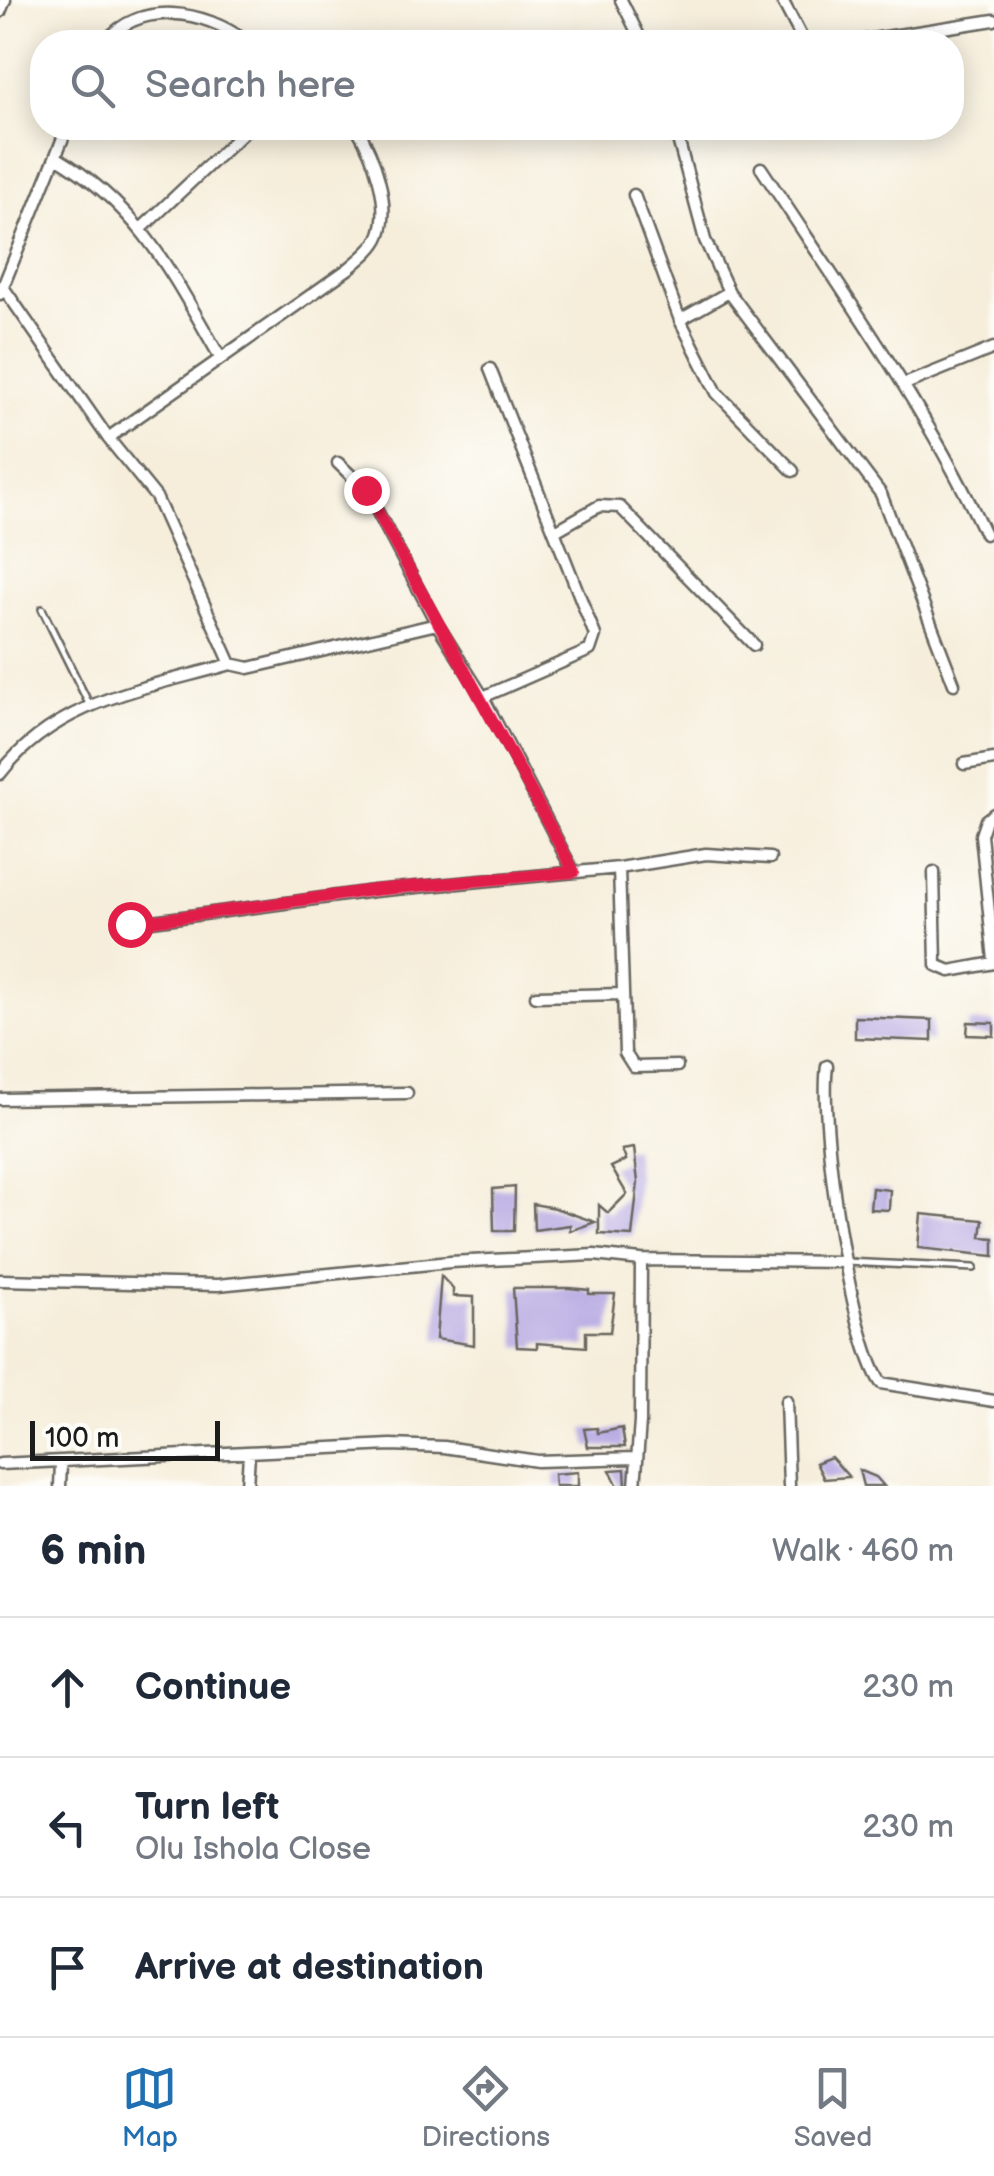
<!DOCTYPE html>
<html lang="en">
<head>
<meta charset="utf-8">
<style>
  body { margin:0; font-family:"Balsamiq Sans",sans-serif; background:#f6f6f7; color:#1f2937 }
  .scale { position:absolute; left:30px; bottom:25px; width:190px; box-sizing:border-box; padding-left:10px; border:5px solid #1c1c1c; border-top:0; font-size:28px; line-height:35px; white-space:nowrap; color:#1c1c1c; -webkit-text-stroke:8px #fdfcf7; paint-order:stroke }
  .stop { position:absolute; width:30px; height:30px; margin:-22px; border:8px solid #e11d48; border-radius:50%; background:#fff }
  .stop.end { background:#e11d48; border-color:#fff; box-shadow:0 2px 10px #0008 }
  .list { margin:0; padding:0; list-style:none }
  h2 { display:flex; justify-content:space-between; align-items:center; height:130px; margin:0; padding:0 40px; font-size:42px }
  h2 small { font-size:32px; font-weight:400; color:#747a83 }
  .list li { display:grid; grid-template-columns:65px 1fr auto; gap:30px; align-items:center; box-sizing:border-box; height:140px; padding:0 40px; border-top:2px solid #e0e1e3 }
  .list b { display:block; font-size:38px; white-space:nowrap }
  .list p { margin:0; font-size:32px; white-space:nowrap; color:#747a83 }
  .list em { font-size:32px; font-style:normal; color:#747a83 }
  .icon { flex:none; width:55px; height:55px; fill:none; stroke:currentColor; stroke-width:2; stroke-linecap:round; stroke-linejoin:round }
  .map { position:relative; flex:none; width:994px; height:1486px; overflow:hidden }
  .search { position:absolute; background:#fff; box-shadow:0 5px 25px #0003; left:30px; right:30px; top:30px; height:110px; display:flex; align-items:center; gap:25px; box-sizing:border-box; padding:0 35px; border-radius:40px; color:#747a83; font-size:38px }
  .sheet { height:550px; background:#fff }
  nav { display:flex; justify-content:space-around; align-items:center; box-sizing:border-box; height:140px; border-top:2px solid #e0e1e3; background:#fff; font-size:28px; color:#747a83 }
  nav a { display:grid; justify-items:center; gap:5px }
  nav .on { color:#1f6fb2 }
  .map>svg:first-child { display:block }
  .building { fill:#b4a6e2 }
  .lines { fill:none; stroke-linecap:round; stroke-linejoin:round }
  .lane-casing { stroke:#68665f; stroke-width:10 }
  .street-casing { stroke:#68665f; stroke-width:15 }
  .lane { stroke:#fff; stroke-width:5 }
  .street { stroke:#fff; stroke-width:10 }
  .route { stroke:#e11d48; stroke-width:12 }
</style>
</head>
<body>
<div class="map">
<svg width="994" height="1486" viewBox="0 0 994 1486">
  <rect width="100%" height="100%" fill="#fdfcf7"/>
  <filter id="ink" filterUnits="userSpaceOnUse"><feTurbulence type="fractalNoise" baseFrequency=".01" numOctaves="2"/><feDisplacementMap in="SourceGraphic" scale="20" xChannelSelector="R" yChannelSelector="G"/><feConvolveMatrix kernelMatrix="1 2 1 2 8 2 1 2 1" color-interpolation-filters="sRGB"/></filter>
  <filter id="wash" filterUnits="userSpaceOnUse"><feTurbulence type="fractalNoise" baseFrequency=".0048" numOctaves="4" result="noise"/><feDisplacementMap in="SourceGraphic" scale="40" xChannelSelector="R" yChannelSelector="G"/><feGaussianBlur stdDeviation="2.25" result="paint"/><feColorMatrix in="noise" values="0 0 0 0 0 0 0 0 0 0 0 0 0 0 0 0 0 1.4 0 .05"/><feComposite in="paint" operator="in"/></filter>
  <g filter="url(#wash)">
    <rect width="100%" height="100%" fill="#f6eedb"/>
    <g id="blocks">
      <path class="building" d="M855,1017l77,3v21l-77,-3z
        M968,1022l26,1v13l-27,-1z
        M634,1148l4,34 -6,54 -33,-2v-29l9,8 19,-19 -16,-27 15,-7 -4,-10z
        M515,1187l-1,44h-20l-1,-42z
        M872,1188l18,2 -1,20 -19,-1z
        M533,1204l22,4 40,14 -25,9v-6l-36,5z
        M921,1214l62,6 -2,17 13,1v18l-76,-8z
        M441,1276l12,13v7l21,1v48l-38,-6z
        M513,1288h56l20,2v4h26l-5,38h-24v15l-49,-4v5l-20,-1z
        M597,1428l1,5 24,-5 3,19h-37l-4,-18z
        M831,1457l18,20 -25,2 -8,-16z
        M625,1469l1,17h-8l-8,-16z
        M859,1470l17,7 8,9h-21z
        M578,1472v14h-23l-1,-12z"/>
    </g>
  </g>
  <g filter="url(#ink)">
    <use href="#blocks" fill-opacity="0" stroke="#68665f" stroke-width="2.5"/>
    <g class="lines">
      <g class="lane-casing">
        <path id="lane" d="M42,609l47,95
          M846,1262l128,6"/>
      </g>
      <g class="street-casing">
        <path id="street" d="M621,0l21,42
          M782,0l22,42
          M0,12l5,-12
          M105,42c35,-42 98,-33 142,0
          M853,42l141,-22
          M675,128l30,112 24,52 152,202 73,190
          M56,157c85,51 116,117 164,200
          M761,168c79,120 163,236 224,366
          M634,195l46,125
          M142,228l106,-100
          M3,287l105,151 48,59 75,167
          M729,292l-49,28 37,73 76,78
          M0,294l67,-166
          M905,384l89,-36
          M108,438l240,-169c11,-9 27,-21 32,-35 11,-32 -7,-79 -23,-106
          M338,463l28,27 71,134 46,73 90,174
          M557,530l42,-24 21,1 134,138
          M483,697l107,-47 5,-15 -105,-266
          M964,764l30,-5
          M0,774c56,-74 147,-86 231,-110l18,4 188,-44
          M994,814l-8,6 -5,15 13,125
          M619,868l6,185 9,14 43,-1
          M934,872l2,93 14,6 44,-8
          M130,924l244,-33 245,-23 87,-14 64,4
          M536,996l87,-2
          M827,1066c-8,57 23,272 54,317l113,18
          M0,1099l407,-6
          M641,1260l205,2
          M0,1280l218,5 232,-23 144,-7 47,5 -1,162 -5,64
          M786,1401l3,85
          M0,1464l391,-19 53,2 93,14 98,-3
          M60,1486l1,-22
          M247,1486l2,-32"/>
      </g>
      <use href="#lane" class="lane"/>
      <use href="#street" class="street"/>
    </g>
  </g>
  <g class="lines" filter="url(#ink)">
    <path class="route" d="M130,924l244,-34 200,-18c-67,-129 -140,-254 -208,-382"/>
  </g>
</svg>
<div class="scale">100 m</div>
<div class="stop" style="left:130px;top:924px"></div>
<div class="stop end" style="left:366px;top:490px"></div>
<div class="search"><svg class="icon" aria-label="search" viewBox="0 0 24 24"><circle cx="10" cy="10" r="6"/><path d="M15 15l6 6"/></svg>Search here</div>
</div>
<section class="sheet">
<h2>6 min<small>Walk · 460 m</small></h2>
<ul class="list">
<li><svg class="icon" aria-label="ahead" viewBox="0 0 24 24"><path d="M12 20V5M6 11l6-6 6 6"/></svg><div><b>Continue</b></div><em>230 m</em></li>
<li><svg class="icon" aria-label="left" viewBox="0 0 24 24"><path d="M17 20v-9H6M10 6l-5 5 5 5"/></svg><div><b>Turn left</b><p>Olu Ishola Close</p></div><em>230 m</em></li>
<li><svg class="icon" aria-label="arrive" viewBox="0 0 24 24"><path d="M6 21V4h12l-3 4 3 4H6"/></svg><div><b>Arrive at destination</b></div></li>
</ul>
</section>
<nav>
<a class="on"><svg class="icon" aria-label="map" viewBox="0 0 24 24"><path d="M3 6l6-2 6 2 6-2v14l-6 2-6-2-6 2zM9 4v14M15 6v14"/></svg>Map</a>
<a><svg class="icon" aria-label="directions" viewBox="0 0 24 24"><path d="M12 3l9 9-9 9-9-9zM9 14v-3h6M13 9l2 2-2 2"/></svg>Directions</a>
<a><svg class="icon" aria-label="saved" viewBox="0 0 24 24"><path d="M7 4h10v16l-5-4-5 4z"/></svg>Saved</a>
</nav>
</body>
</html>
